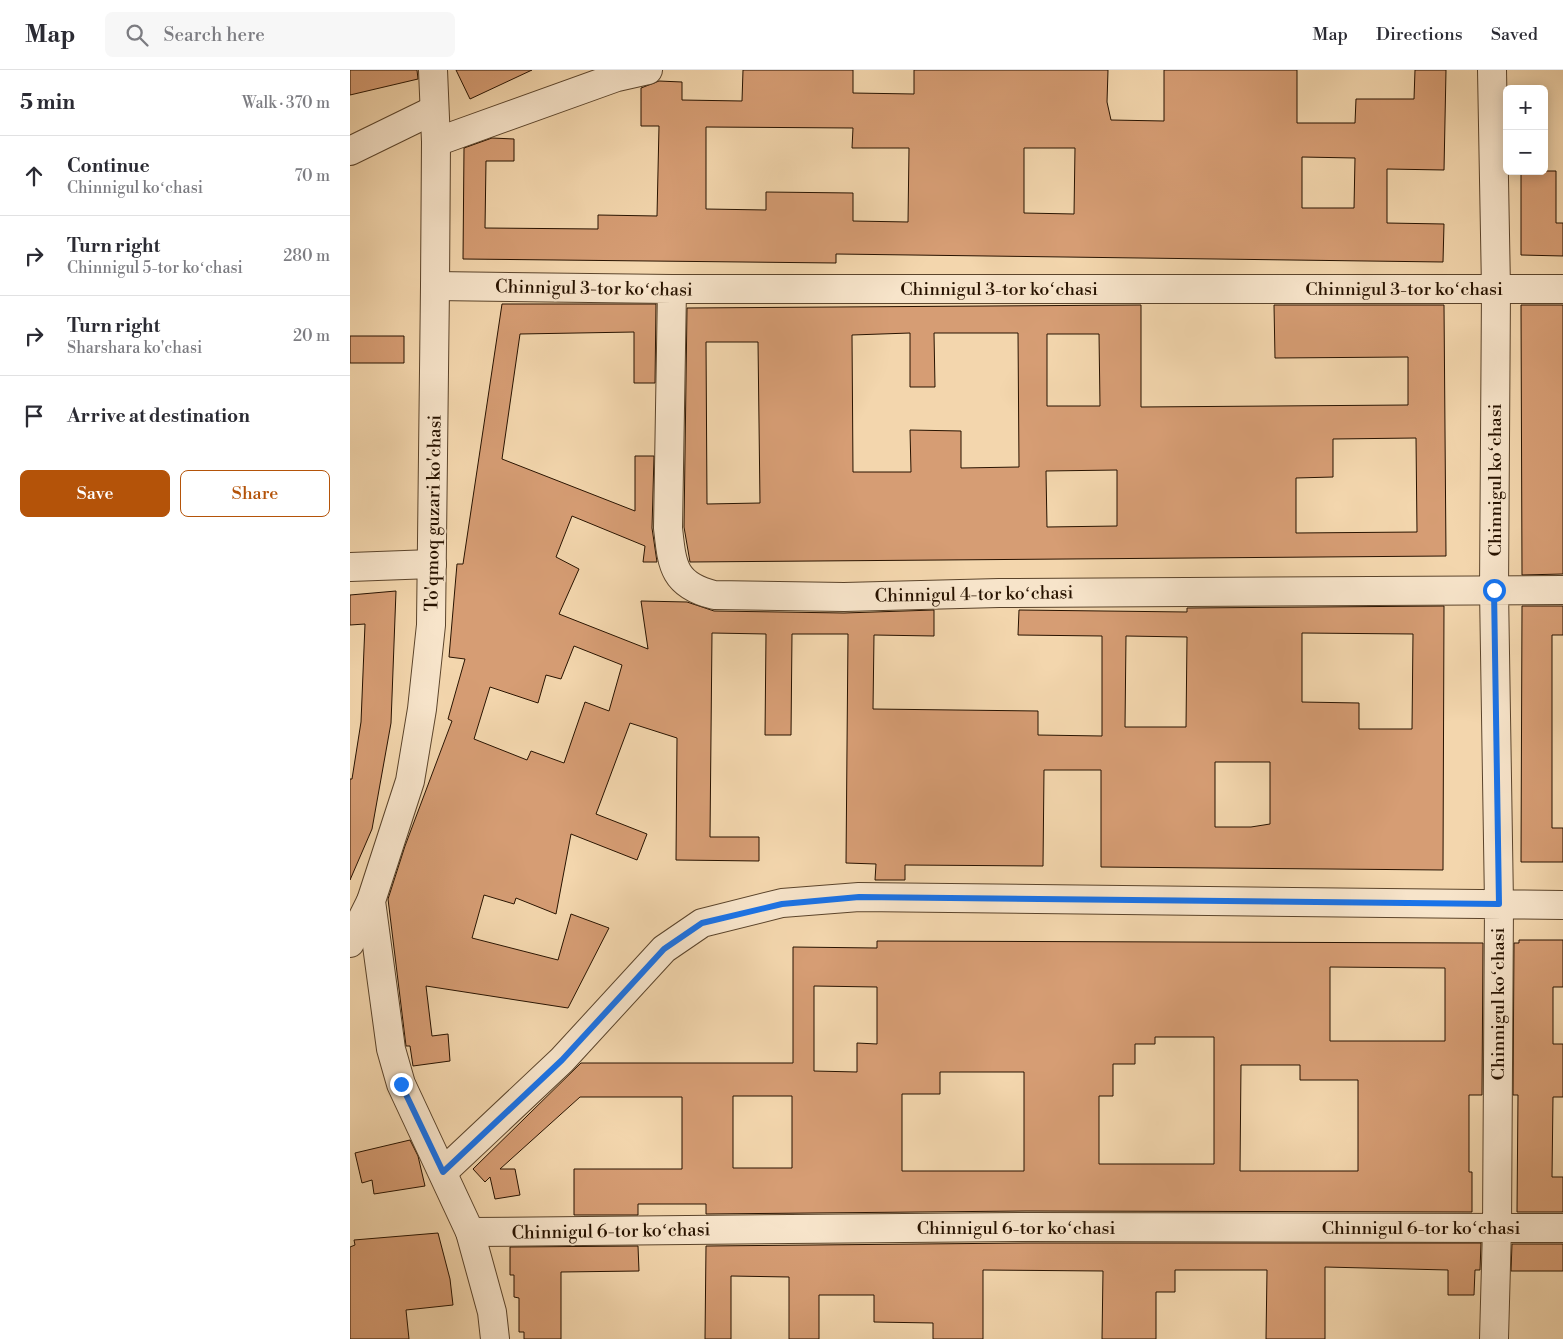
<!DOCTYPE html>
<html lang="en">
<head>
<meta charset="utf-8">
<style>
  body { margin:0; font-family:"Libre Bodoni",serif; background:#f7f7f7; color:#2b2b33 }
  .controls { position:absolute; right:15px; top:15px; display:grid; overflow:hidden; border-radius:8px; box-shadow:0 2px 12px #0003 }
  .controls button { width:45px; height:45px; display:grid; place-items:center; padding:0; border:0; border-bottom:1px solid #e1e1e2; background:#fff; color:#2b2b33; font:25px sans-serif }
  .stop { position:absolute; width:15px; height:15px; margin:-11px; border:4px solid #1a73e8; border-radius:50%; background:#fff }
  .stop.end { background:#1a73e8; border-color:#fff; box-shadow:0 1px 5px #0008 }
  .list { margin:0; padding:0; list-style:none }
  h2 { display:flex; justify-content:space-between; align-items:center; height:65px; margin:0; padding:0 20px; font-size:21px }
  h2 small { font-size:16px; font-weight:400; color:#7c7c81 }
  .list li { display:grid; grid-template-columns:32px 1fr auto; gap:15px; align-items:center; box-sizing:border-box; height:80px; padding:0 20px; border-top:1px solid #e1e1e2 }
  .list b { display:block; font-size:19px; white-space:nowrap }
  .list p { margin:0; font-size:16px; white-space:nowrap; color:#7c7c81 }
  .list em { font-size:16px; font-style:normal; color:#7c7c81 }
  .actions { display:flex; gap:10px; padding:15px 20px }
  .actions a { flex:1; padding:11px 0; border:1px solid #b45309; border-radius:8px; text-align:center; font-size:18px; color:#b45309 }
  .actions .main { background:#b45309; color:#fff }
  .icon { flex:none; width:28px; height:28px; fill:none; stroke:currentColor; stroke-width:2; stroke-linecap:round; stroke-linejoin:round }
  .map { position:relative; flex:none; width:1213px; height:1269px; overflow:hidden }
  header { display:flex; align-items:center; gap:30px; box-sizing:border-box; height:70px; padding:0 25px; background:#fff; border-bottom:1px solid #e1e1e2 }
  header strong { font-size:24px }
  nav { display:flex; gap:28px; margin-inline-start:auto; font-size:18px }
  .search { width:350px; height:45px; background:#f7f7f7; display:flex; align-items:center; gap:12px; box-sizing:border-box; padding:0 18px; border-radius:8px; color:#7c7c81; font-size:19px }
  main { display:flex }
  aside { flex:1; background:#fff }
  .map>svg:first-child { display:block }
  .building { fill:#d69d74; stroke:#281300; fill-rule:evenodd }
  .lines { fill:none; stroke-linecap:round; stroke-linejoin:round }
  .minor-casing { stroke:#5b442b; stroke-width:30 }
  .tertiary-casing { stroke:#5b442b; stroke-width:30 }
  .minor { stroke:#f7e4ca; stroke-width:28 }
  .tertiary { stroke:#f7e4ca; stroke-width:28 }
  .route { stroke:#1a73e8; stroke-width:6 }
  .labels { text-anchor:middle; stroke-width:4; stroke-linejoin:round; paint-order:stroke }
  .street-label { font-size:18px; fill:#281300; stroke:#f7e4ca }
</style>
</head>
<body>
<header>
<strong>Map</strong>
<div class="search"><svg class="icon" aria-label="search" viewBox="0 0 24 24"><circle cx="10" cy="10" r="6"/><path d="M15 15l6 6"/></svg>Search here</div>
<nav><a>Map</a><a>Directions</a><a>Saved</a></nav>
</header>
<main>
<aside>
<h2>5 min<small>Walk · 370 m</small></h2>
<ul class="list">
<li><svg class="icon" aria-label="ahead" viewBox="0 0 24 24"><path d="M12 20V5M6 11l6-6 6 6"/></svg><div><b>Continue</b><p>Chinnigul koʻchasi</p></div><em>70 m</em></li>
<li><svg class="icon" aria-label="right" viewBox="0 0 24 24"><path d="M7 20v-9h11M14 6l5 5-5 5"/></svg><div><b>Turn right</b><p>Chinnigul 5-tor koʻchasi</p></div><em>280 m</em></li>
<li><svg class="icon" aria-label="right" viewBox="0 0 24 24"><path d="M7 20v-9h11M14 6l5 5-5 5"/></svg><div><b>Turn right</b><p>Sharshara ko'chasi</p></div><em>20 m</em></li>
<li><svg class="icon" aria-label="arrive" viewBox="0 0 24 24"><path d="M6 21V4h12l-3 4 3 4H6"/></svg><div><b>Arrive at destination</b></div></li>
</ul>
<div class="actions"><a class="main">Save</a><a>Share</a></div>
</aside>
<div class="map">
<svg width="1213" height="1269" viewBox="0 0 1213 1269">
  <rect width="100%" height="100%" fill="#f3d6ad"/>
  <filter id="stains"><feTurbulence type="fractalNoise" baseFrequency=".004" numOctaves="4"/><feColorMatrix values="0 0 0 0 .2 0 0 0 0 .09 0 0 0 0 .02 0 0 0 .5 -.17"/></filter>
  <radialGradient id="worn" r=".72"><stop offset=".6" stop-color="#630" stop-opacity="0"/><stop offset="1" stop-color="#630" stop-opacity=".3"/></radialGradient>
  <path class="building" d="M0,0h67l1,9 -68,16z
    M106,0h76l-62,29z
    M393,0h110v23l61,1v-24h194l-1,32 4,18 53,1v-51h133v53h58l1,-24h58l1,-29h31l-2,100 -57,-1v54l57,1 -1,38 -607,-8v9l-373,-4 1,-111 28,-10 22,1v22h-28l-1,67 113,1v-14l59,1 2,-90h-18v-38l18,-7 23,1v18l60,1zM356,57l147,1 -1,20h57l-1,74 -55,-1v-28l-87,-1v18l-60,-1zM674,78h51l-1,66 -50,-1zM952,87l53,1 -1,50h-52z
    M1171,101h35v52h7v33l-42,-1z
    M152,234h154l-1,79h-21v-51l-114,2 -18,125 133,52v-55h19l-2,72 5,34h-14l2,-16 -73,-30 -16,41 23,12 -20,45 89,35 -7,-48 46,1 27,9 130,2 90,-3v26l-60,-1 -1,74 165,2v24l64,1v-100l-84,-1 1,-25 168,2v-4l257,-2 -1,264 -342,-3v-97h-57l-1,96 -138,-1v15h-30l1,-16 -30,-1 2,-229h-56l-1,101h-26l1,-101 -54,-1 -2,204h49v24l-83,-1 1,-122 -47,-15 -34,91 51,20 -10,26 -66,-26 -15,80 -40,-16 -2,6 -30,-9 -12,43 86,22 13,-46 38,14 -41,80 -142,-22 6,50 16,-2 2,27 -37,5 -3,-20h-4l-18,-147 17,-53 47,-125 -4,-2 17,-60 -16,-2 8,-93h6zM952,563l111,1 -1,95h-53v-26l-57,-1zM776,566l61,1 -1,90h-61zM224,576l48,19 -13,46 -24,-9 -21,61 -33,-12 -4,9 -53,-21 16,-52 48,16 8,-28 15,4zM865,692h55v62l-19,3h-36z
    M791,235v102l267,-2v-48l-133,1 -1,-53h170l2,251 -756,6 -6,-35 3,-219zM560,263v54h25l-1,-54h84l1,134 -58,1v-37l-51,-1 1,42h-58l-1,-137zM697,264h52l1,72h-53zM356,272h52l2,161 -53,1zM1066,368l1,94 -121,1v-55l37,-1v-38zM767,400v56l-70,1 -1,-56z
    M1171,235h42v269l-41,1z
    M0,266h54v27h-54z
    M46,521l-5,132 -19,106 -22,51v-101h2l9,-57 4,-98 -15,1v-30z
    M1172,536h41v29h-11v193h11v34h-42z
    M1169,870h44v47h-10v57h10v53h-10l-1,80h11v35h-46l1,-117h-5l1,-152h5z
    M527,871l606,2 -1,152h-13v77h3v40l-446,-1 -320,3v-10h-68v11h-64v-46h108v-72h-102l-80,72h15l5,26 -25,4 -5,-22 -5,5 -12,-13 108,-106h212v-116l84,1zM980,897l115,1v73h-115zM464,916l63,1v57l-20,-1v29l-43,-1zM805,967h59v127h-115v-68h14v-32h22v-20h20zM891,995h59v15h58v91h-118zM590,1002h84v99h-122v-77h38zM383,1026h59v72h-59z
    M60,1070l8,16 7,30 -51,8 -2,-14 -10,3 -7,-30z
    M88,1163l12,46 3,26 -47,5 3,29h-59v-92l5,-2 -1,-5z
    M676,1173h455l-1,27h-5l-1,25h-26v-25l-123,-3v72h-59l1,-69h-92v22h-19v47h-54l1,-68 -120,-1v69h-50v-16l-59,-1v-27h-55v44h-30v-62l-58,-1v63h-26l1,-93z
    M1162,1174h51v27h-52z
    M288,1176l1,25 -78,1v67h-37v-7h-5v-34l-5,-1v-22h-4v-28z"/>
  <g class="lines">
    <g class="minor-casing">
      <path id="minor" d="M1142,0l4,219 -2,301 5,314 -2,324 -3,111
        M86,72l181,-65 31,-7
        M0,81l84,-41
        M85,216l237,3h891
        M322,219l-4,239c4,37 5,57 46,67l130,2 155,-4 564,-3
        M0,497l82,-3
        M0,873l21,-42
        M93,1102l119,-112 102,-111 38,-26 80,-20 77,-6 704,8
        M120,1162l556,-5 537,1"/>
    </g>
    <g class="tertiary-casing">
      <path id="tertiary" d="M83,0l3,72 -1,144 -4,339 -9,84 -12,72 -39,120 20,148 10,35 69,148 22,80 3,27"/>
    </g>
    <use href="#minor" class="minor"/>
    <use href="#tertiary" class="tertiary"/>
  </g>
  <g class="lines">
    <path class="route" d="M51,1014l42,88 119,-112 102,-111 38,-26 80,-19 77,-7 640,7 -5,-314"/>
  </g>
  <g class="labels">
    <g class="street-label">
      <text transform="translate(244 218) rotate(1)" y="6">Chinnigul 3-tor koʻchasi</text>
      <text x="649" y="225">Chinnigul 3-tor koʻchasi</text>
      <text x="1054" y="225">Chinnigul 3-tor koʻchasi</text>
      <text transform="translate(1145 410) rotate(-90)" y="6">Chinnigul koʻchasi</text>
      <text transform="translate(83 443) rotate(-89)" y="6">To'qmoq guzari ko'chasi</text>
      <text transform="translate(624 524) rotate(-1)" y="6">Chinnigul 4-tor koʻchasi</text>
      <text transform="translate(1148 934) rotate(-90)" y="6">Chinnigul koʻchasi</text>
      <text x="666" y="1164">Chinnigul 6-tor koʻchasi</text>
      <text x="1071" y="1164">Chinnigul 6-tor koʻchasi</text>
      <text transform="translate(261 1161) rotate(-1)" y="6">Chinnigul 6-tor koʻchasi</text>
    </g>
  </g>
  <rect width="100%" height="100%" filter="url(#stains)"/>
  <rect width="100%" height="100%" fill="url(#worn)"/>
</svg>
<div class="controls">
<button>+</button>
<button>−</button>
</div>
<div class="stop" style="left:1144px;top:520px"></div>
<div class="stop end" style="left:51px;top:1014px"></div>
</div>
</main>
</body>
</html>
